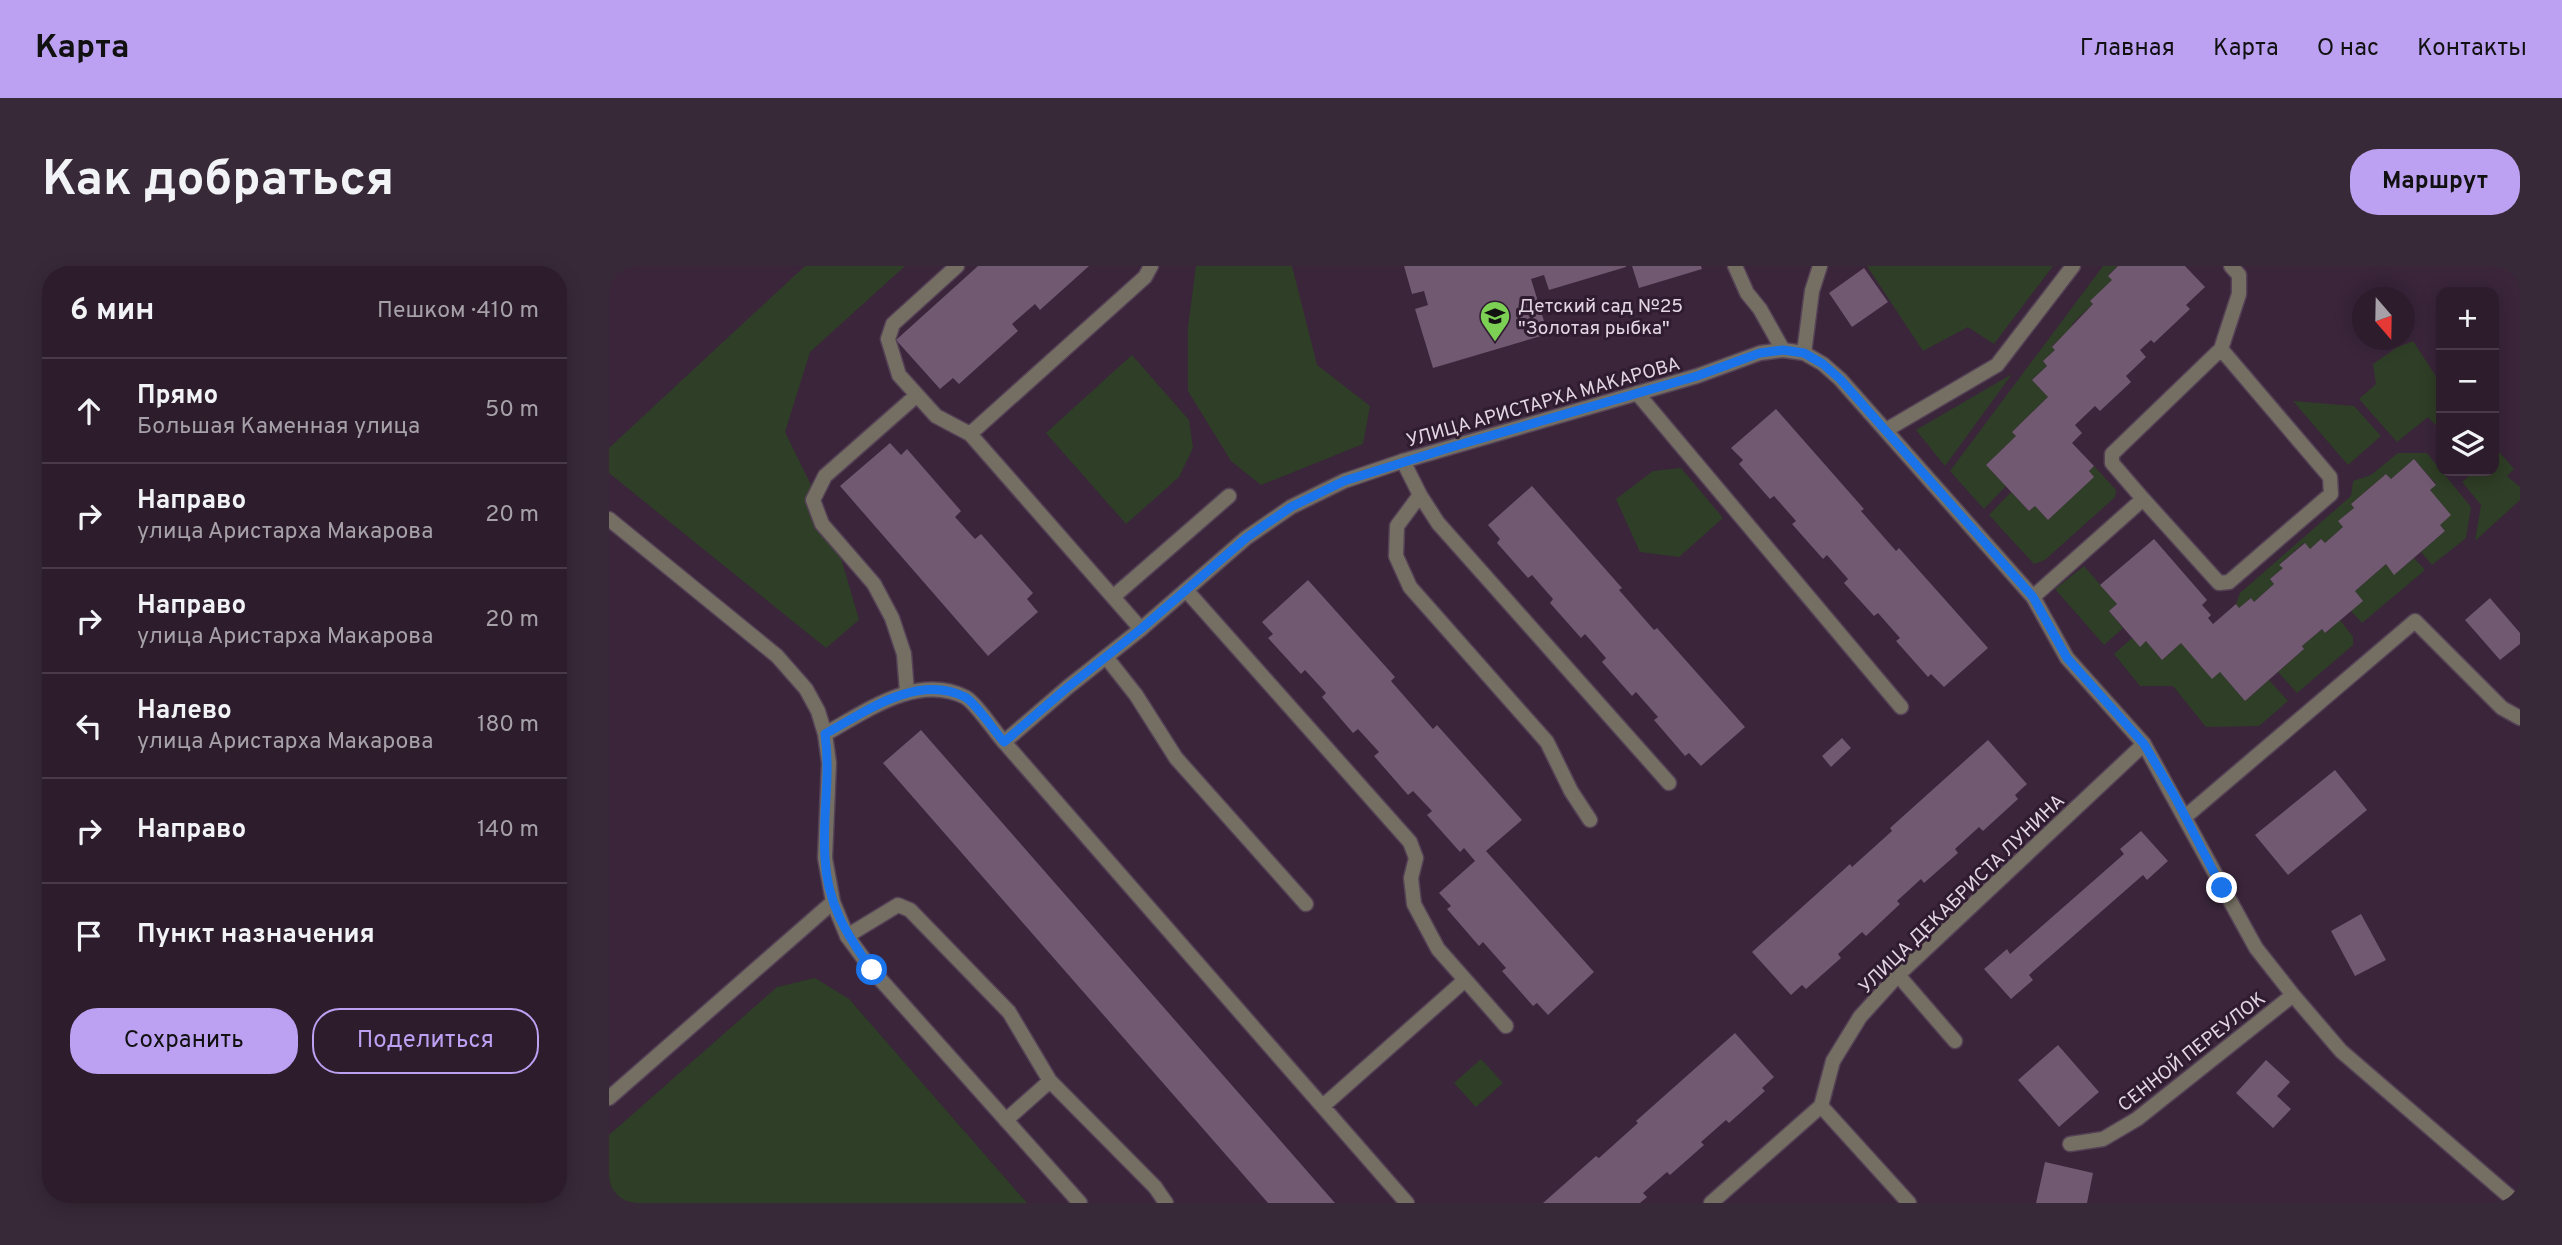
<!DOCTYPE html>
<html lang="ru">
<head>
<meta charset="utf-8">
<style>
  body { margin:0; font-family:Overpass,sans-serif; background:#382938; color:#f1f3f6 }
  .controls { position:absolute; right:21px; top:21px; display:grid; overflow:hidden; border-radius:14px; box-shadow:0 4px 18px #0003 }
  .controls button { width:63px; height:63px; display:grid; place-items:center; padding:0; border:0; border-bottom:2px solid #483a48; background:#2c1c2c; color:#f1f3f6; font:35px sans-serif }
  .compass { position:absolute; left:1743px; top:21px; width:63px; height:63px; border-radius:50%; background:#2c1c2c; box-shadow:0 4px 18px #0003; rotate:160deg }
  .stop { position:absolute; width:21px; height:21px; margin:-16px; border:5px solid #1a73e8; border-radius:50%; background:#fff }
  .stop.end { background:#1a73e8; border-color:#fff; box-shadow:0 2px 7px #0008 }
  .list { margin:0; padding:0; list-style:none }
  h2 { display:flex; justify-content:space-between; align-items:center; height:91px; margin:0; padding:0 28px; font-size:30px }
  h2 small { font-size:23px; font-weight:400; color:#a6a1a9 }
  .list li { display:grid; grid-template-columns:46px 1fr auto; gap:21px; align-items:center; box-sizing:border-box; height:105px; padding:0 28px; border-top:2px solid #483a48 }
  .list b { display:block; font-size:26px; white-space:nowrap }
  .list p { margin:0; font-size:23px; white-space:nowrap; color:#a6a1a9 }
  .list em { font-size:23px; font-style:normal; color:#a6a1a9 }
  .actions { display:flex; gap:14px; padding:21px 28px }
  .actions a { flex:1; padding:16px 0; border:2px solid #bca0f2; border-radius:28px; text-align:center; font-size:24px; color:#bca0f2 }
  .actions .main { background:#bca0f2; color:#111 }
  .icon { flex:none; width:38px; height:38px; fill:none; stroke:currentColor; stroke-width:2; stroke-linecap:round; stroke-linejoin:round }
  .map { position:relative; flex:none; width:1911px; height:937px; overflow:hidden; border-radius:28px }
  header { display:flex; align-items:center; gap:42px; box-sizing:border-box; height:98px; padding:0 35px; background:#bca0f2; color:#111 }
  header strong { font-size:33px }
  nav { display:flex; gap:38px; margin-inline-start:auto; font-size:24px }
  .intro { display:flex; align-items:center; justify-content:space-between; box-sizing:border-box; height:168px; padding:0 42px }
  h1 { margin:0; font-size:49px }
  .button { padding:18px 32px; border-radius:28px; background:#bca0f2; color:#111; font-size:24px; font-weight:700 }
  main { display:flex; gap:42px; padding:0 42px }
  aside { flex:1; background:#2c1c2c; border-radius:28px; box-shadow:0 4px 18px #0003 }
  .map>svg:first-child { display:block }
  .green { fill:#2f3e26 }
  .building { fill:#705971 }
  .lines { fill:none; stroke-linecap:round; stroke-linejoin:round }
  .lane-casing { stroke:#554156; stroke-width:17 }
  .street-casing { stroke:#554156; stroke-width:17 }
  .lane { stroke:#746f62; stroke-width:14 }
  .street { stroke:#746f62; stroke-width:14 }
  .route { stroke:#1a73e8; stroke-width:9 }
  .labels { text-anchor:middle; stroke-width:6; stroke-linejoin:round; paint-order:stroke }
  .poi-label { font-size:19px; fill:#e3d6e3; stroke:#301c31; text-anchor:start }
  .street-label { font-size:19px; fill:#e3d6e3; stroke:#301c31 }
</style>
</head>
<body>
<header>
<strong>Карта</strong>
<nav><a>Главная</a><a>Карта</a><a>О нас</a><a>Контакты</a></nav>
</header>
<div class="intro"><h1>Как добраться</h1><a class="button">Маршрут</a></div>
<main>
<aside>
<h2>6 мин<small>Пешком · 410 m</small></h2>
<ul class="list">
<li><svg class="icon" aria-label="ahead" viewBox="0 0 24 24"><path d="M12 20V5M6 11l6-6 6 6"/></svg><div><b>Прямо</b><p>Большая Каменная улица</p></div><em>50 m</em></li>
<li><svg class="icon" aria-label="right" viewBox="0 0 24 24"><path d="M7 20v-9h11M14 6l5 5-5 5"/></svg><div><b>Направо</b><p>улица Аристарха Макарова</p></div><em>20 m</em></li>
<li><svg class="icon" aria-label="right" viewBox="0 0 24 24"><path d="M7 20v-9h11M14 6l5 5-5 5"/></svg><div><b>Направо</b><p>улица Аристарха Макарова</p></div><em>20 m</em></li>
<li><svg class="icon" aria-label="left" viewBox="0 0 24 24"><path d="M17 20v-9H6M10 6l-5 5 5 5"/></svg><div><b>Налево</b><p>улица Аристарха Макарова</p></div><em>180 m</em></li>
<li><svg class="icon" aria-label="right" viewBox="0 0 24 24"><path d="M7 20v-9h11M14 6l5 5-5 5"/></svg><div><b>Направо</b></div><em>140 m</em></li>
<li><svg class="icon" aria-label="arrive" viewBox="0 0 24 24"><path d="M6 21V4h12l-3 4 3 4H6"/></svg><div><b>Пункт назначения</b></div></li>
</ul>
<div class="actions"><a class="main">Сохранить</a><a>Поделиться</a></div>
</aside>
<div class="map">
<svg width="1911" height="937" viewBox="0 0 1911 937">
  <rect width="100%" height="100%" fill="#3a253b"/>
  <path class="green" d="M196,0h100l-95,86 -25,80 48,98 26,90 -33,28 -217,-175v-25z
    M587,0h96l25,99 53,41 -7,38 -102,41 -30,-24 -43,-70v-64z
    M1258,0h186l-59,78 -26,-17 -45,24z
    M1494,0h15l-10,9 4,5 -21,21 2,3 -21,20 1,2 -21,20 3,4 -12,11 4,5 -15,14 16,17 -36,35 4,4 -30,29 20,21 -22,23 -34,-38z
    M1804,75l28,43v47l-13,-14 -31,25 -38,-43 17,-15 -3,-20 23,-16z
    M523,89l57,65 4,28 -14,29 -53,47 -80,-91z
    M1403,108l-67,92 -29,-36z
    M1684,135l61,5 27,30 -33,29z
    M1885,180l20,23 -7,7 13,11v13l-45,41 6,-36 -19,-23 13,-11h19z
    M1789,187h29l44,54 -5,31 -34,27 -11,-13 24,-21 -5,-6 -10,-35 6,-6 -22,-25 -23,20 -5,-5 -35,30 3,4 -16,13 5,6 -18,16 -4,-4 -11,10 -6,-6 -24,21 3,4 -13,11 4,5 -20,18 -3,-4 -12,10 -3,-4 4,-11 111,-97 2,-15 18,-6z
    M1485,200l22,24 -1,7 -70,63 -11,4 -45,-49 22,-23 18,19 6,-5 13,14 45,-43 -4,-6z
    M1072,202l42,50 -44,39 -39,-5 -24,-53 37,-28z
    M1805,292l11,12 -63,53 -11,-12 4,-20 31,-27 9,10z
    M1475,300l33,38 -8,7 14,17 -19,17 -49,-56z
    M1731,354l13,17v8l-56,48 -19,-21 26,-23 -2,-3 20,-17 4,4z
    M1523,372l8,8 6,-5 16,19 19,-17 39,29 25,29 24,-21 19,21 -29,25 -53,1 -33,-41h-33l-26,-32z
    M206,712l34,21 178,204h-418v-68l168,-148z
    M872,793l22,24 -27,24 -22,-24z"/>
  <path class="building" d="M369,0h111l-49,44 -5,-6 -23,20 6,7 -59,53 -6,-6 -13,11 -44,-49z
    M795,0h222v1l-77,23 -5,-15 -13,4 17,55 -115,34 -18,-59 13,-4 -4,-14 -12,3z
    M1023,0h69l1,3 -63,19z
    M1509,0h67l20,21 -19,18 4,4 -36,34 -3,-3 -11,10 6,7 -20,19 5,6 -31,29 -5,-5 -20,19 7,8 -10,10 22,23 -5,5 5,6 -46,43 -13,-14 -6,5 -43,-46 30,-29 -4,-4 36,-35 -16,-17 15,-14 -4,-5 12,-11 -3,-3 41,-43 -3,-3 22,-21 -4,-4z
    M1255,2l24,34 -36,25 -23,-34z
    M1167,143l88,100 -3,2 35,40 3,-3 89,100 -44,39 -13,-13 -3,3 -32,-36 4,-3 -22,-25 -4,3 -30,-33 4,-4 -21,-24 -4,4 -31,-35 4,-3 -22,-25 -4,3 -31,-35 4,-4 -12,-12z
    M281,177l11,12 6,-6 54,62 -6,6 20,22 6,-5 52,59 -6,6 11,13 -50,44 -148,-170z
    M1805,193l22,26 -6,5 21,25 -11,10 5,6 -51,44 -8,-11 -31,27 8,10 -38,32 -3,-4 -20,17 2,3 -59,52 -25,-29 -8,7 -31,-36 -19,17 -16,-19 -6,6 -31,-36 8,-7 -17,-19 54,-46 53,61 -5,5 9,10 -3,3 5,6 23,-20 3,4 12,-10 3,4 20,-18 -4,-5 13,-11 -4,-3 26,-22 5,6 11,-10 4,4 18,-16 -5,-6 16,-13 -3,-4 35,-30 5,5z
    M923,220l90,102 -3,2 35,40 3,-2 88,99 -44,39 -12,-13 -4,3 -31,-36 4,-3 -22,-25 -4,4 -30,-34 4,-4 -21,-24 -4,4 -31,-35 3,-4 -21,-24 -4,3 -31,-35 3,-4 -12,-14z
    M699,314l87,97 -4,4 42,48 4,-4 85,95 -36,31 108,121 -46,43 -11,-12 -4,3 -31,-35 4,-3 -23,-26 -4,4 -32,-37 4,-3 -12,-13 36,-32 -11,-13 -4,4 -33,-37 5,-4 -19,-20 -5,4 -34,-39 5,-4 -21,-23 -5,4 -31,-36 4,-4 -21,-23 -4,4 -33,-36 5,-4 -11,-12z
    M1881,332l30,35v11l-20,16 -35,-40z
    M312,464l294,336 120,137h-67l-385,-440z
    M1233,472l9,10 -20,19 -9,-11z
    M1379,474l39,44 -12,11 3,4 -35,32 -4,-4 -24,22 3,4 -34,30 -3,-4 -24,22 3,3 -34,32 -4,-4 -24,22 3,4 -35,31 -4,-4 -11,10 -39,-43 98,-88 2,3 40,-36 -2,-3z
    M1726,504l32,40 -79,65 -33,-40z
    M1532,565l27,30 -21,19 -4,-5 -114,100 4,5 -22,19 -27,-30 23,-20 3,5 114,-100 -4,-5z
    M1752,648l25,46 -31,16 -24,-45z
    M1126,767l39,44 -12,11 3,3 -36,32 -3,-3 -25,22 3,3 -34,30 -3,-3 -24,21 4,4 -7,6h-97l53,-47 3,2 39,-35 -2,-2z
    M1449,779l41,47 -40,35 -41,-47z
    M1657,794l24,22 -13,14 14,13 -18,19 -37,-35z
    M1436,896l48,11 -6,30h-51z"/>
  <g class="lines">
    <g class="lane-casing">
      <path id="lane" d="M348,0l-64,58 -5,15 11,36 37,41 34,18 171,195
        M1126,0l12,27 13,16 23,41
        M1195,87l8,-62 8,-25
        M1028,127l264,314
        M1277,164l111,-65 76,-99
        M361,168l175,-157 6,-11
        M794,195l17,34 18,28 231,260
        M811,229l-23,31 -1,30 14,31 137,155 24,49 19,29
        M1534,233l-31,-36v-9l109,-105
        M577,324l224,252 6,16 -5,20 3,26 24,45 68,77
        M504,331l116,-101
        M1424,331l110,-98 76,84 10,-1 102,-88 -1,-17 -109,-128 18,-55v-19l-8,-9
        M497,391l30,38 40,63 130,146
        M298,426l-3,-38 -12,-36 -18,-34 -52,-60 -9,-24 12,-24 92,-81
        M395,476l403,461
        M1576,551l230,-196 87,87 18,10
        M238,670l51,-31 12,5 99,102 41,69 105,106 11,16
        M714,840l142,-126
        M1212,840l88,97
        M397,854l44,-39"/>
    </g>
    <g class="street-casing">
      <path id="street" d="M0,253l168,137 29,33 12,22 7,23 4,29 -4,95 8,44 14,34 25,34 208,233
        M216,468c40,-22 92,-61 140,-37 11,6 29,34 39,45l64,-55 73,-58 105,-91 45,-31 53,-26 59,-20 294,-85 63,-23 23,-3 21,3 19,11 17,15 193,218 34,61 77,86 112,204 37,47 48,56 176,152
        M1289,709l57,66
        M0,832l224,-196
        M1461,878l33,-5 34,-20 156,-124
        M1102,937l110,-97 12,-45 27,-44 38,-42 246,-231"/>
    </g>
    <use href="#lane" class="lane"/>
    <use href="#street" class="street"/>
  </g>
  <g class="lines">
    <path class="route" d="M263,704c-26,-36 -45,-67 -47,-112 -3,-43 6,-81 0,-124 40,-22 92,-61 140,-37 11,6 29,34 39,45l64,-55 73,-58 105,-91 45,-31 53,-26 111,-35 242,-70 63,-23 23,-3 21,3 19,11 17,15 193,218 34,61 77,86 30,51 48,93"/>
  </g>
  <defs>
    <g id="school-pin" transform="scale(1.575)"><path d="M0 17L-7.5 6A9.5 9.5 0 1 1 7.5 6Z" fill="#7cd155" stroke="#301c31"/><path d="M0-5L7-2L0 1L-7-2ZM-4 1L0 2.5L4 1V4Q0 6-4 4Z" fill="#111"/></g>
  </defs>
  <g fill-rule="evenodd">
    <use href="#school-pin" x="886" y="50"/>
  </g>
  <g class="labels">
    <g class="poi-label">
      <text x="909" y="46">Детский сад №25<tspan x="909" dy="22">"Золотая рыбка"</tspan></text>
    </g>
    <g class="street-label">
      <text transform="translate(934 135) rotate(-16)" y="7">УЛИЦА АРИСТАРХА МАКАРОВА</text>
      <text transform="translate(1352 627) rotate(-44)" y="7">УЛИЦА ДЕКАБРИСТА ЛУНИНА</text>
      <text transform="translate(1582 785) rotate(-38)" y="7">СЕННОЙ ПЕРЕУЛОК</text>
    </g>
  </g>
</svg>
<div class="controls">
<button>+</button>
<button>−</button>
<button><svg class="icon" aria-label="layers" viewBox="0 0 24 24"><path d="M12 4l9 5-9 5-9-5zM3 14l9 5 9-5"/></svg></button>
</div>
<svg class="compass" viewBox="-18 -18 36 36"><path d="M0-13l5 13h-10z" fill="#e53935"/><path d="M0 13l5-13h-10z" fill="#a6a1a9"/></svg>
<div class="stop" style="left:263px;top:704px"></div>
<div class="stop end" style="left:1613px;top:622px"></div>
</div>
</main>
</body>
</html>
